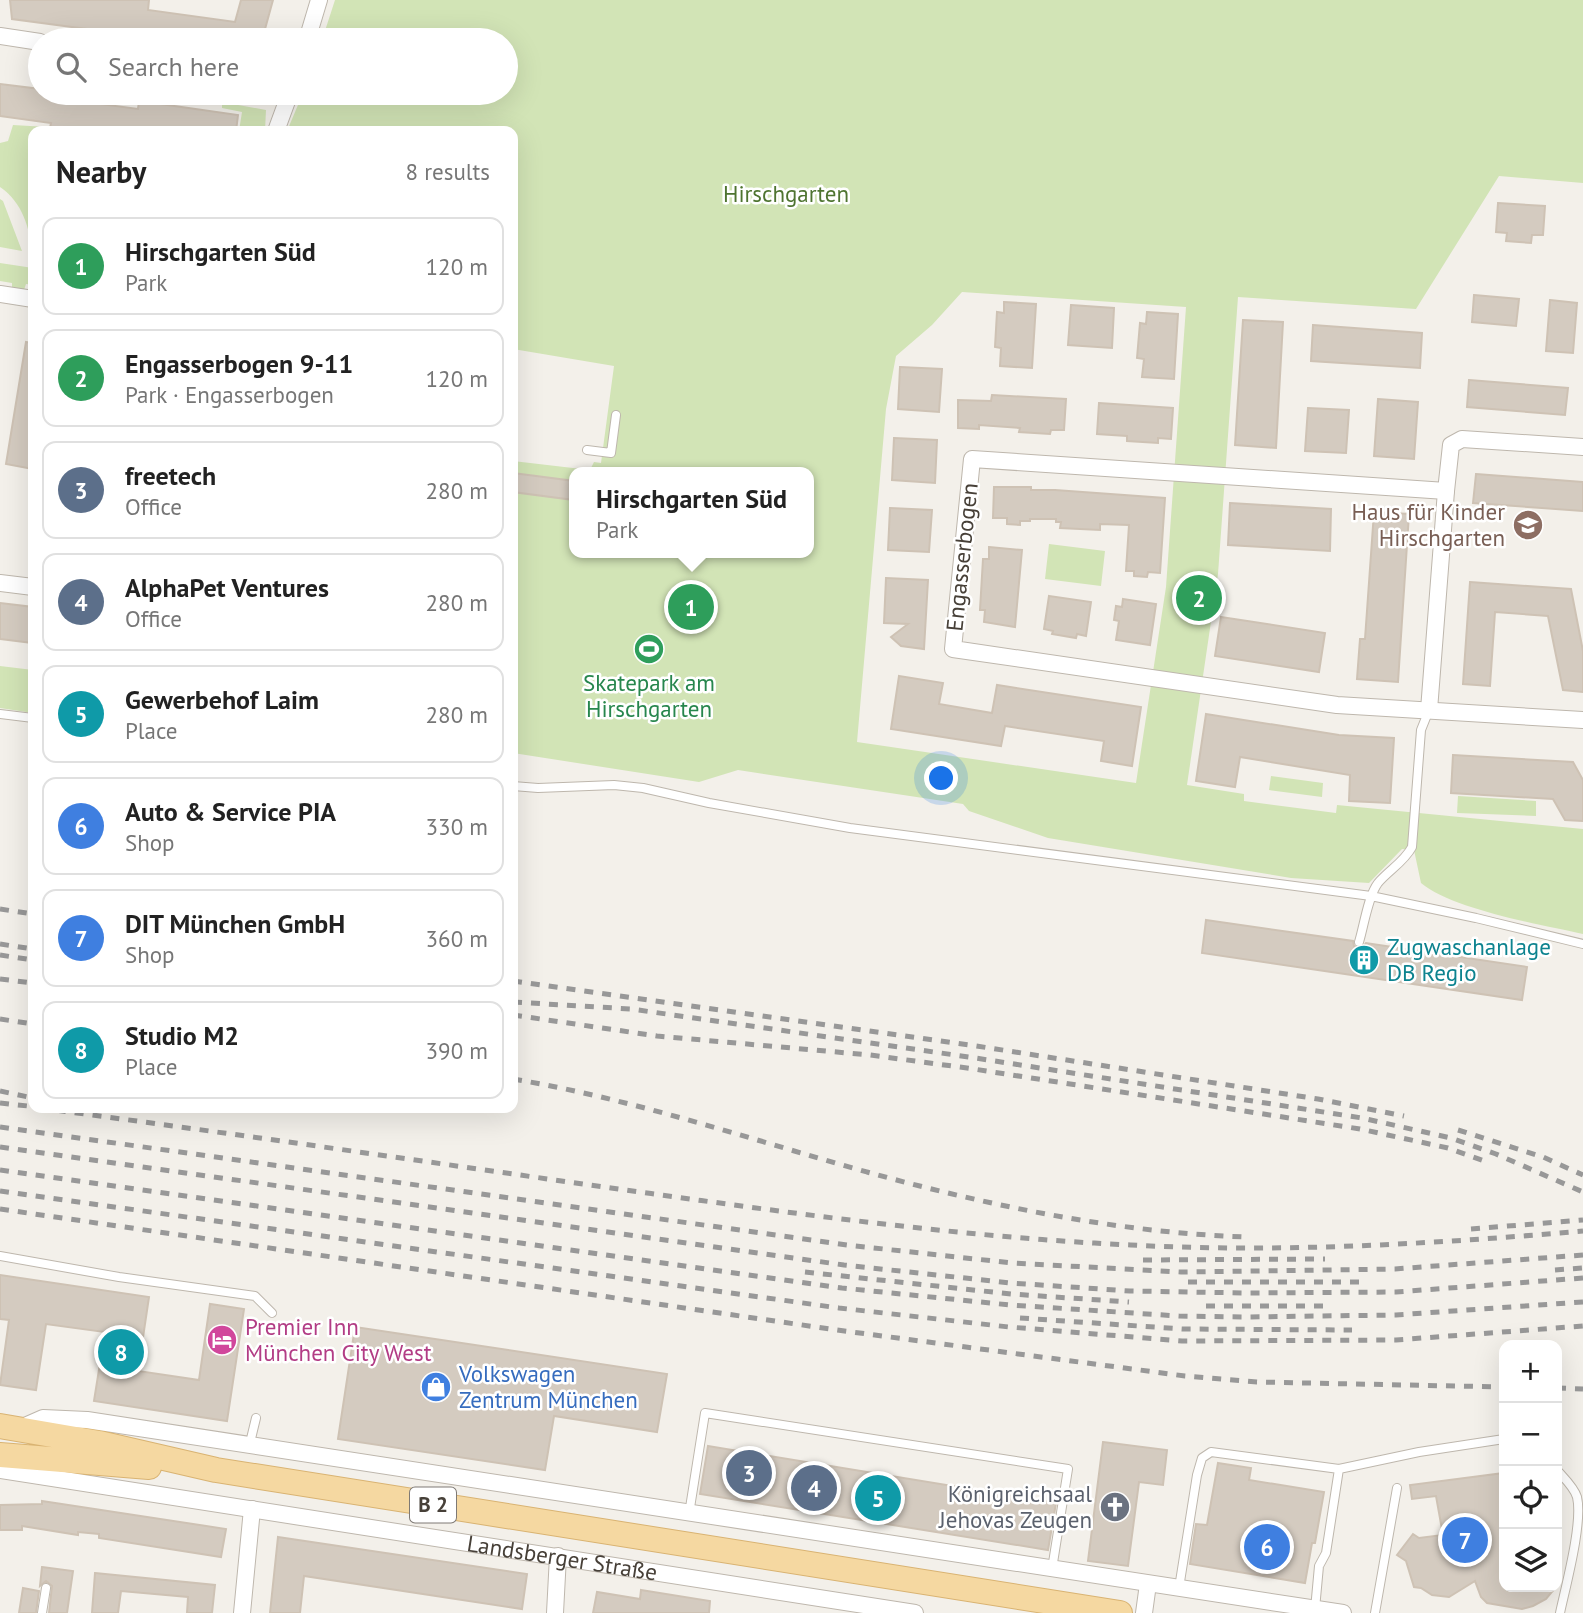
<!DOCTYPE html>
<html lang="en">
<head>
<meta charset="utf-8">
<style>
  body { margin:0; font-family:"PT Sans",sans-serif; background:#f2f2f2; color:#222 }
  .controls { position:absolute; right:21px; bottom:21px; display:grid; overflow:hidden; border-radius:14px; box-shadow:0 7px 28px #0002 }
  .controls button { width:63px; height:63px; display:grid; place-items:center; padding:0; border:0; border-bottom:2px solid #e0e0e0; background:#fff; color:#222; font:35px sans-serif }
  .you { position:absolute; left:942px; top:779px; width:24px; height:24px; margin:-18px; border:5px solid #fff; border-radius:50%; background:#1a73e8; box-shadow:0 0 0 10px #1a73e833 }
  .badge { display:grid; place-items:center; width:46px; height:46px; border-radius:50%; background:#e73d2d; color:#fff; font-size:23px; font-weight:700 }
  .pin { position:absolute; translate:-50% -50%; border:4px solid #fff; box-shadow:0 2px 7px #0006 }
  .popup { position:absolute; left:569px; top:467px; width:245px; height:91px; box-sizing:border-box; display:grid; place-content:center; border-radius:14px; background:#fff; filter:drop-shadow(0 2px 5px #0005); font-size:23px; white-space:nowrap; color:#767676 }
  .popup b { font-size:26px; color:#222 }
  .popup::after { content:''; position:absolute; left:50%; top:100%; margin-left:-14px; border:14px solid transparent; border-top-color:#fff }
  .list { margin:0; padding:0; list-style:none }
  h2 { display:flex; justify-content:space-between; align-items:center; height:91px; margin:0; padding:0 28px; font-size:30px }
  h2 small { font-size:23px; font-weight:400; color:#767676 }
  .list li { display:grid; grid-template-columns:46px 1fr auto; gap:21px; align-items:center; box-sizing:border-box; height:98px; margin:0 14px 14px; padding:0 14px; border:2px solid #e0e0e0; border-radius:14px }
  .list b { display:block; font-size:26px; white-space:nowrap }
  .list p { margin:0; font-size:23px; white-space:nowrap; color:#767676 }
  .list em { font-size:23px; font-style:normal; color:#767676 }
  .icon { flex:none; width:38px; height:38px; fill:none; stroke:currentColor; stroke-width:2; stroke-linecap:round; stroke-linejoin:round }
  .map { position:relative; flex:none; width:1583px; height:1613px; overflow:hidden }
  .search { position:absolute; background:#fff; box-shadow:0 7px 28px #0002; left:28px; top:28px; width:490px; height:77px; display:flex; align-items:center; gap:18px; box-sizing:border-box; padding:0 24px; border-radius:38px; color:#767676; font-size:26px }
  .panel { position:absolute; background:#fff; box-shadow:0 7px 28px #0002; left:28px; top:126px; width:490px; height:987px; border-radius:14px }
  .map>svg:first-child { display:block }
  .green { fill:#d2e4b6; fill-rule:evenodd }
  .building { fill:#d4cbc0; stroke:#cec2b4; stroke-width:2 }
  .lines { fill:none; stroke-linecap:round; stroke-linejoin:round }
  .service-casing { stroke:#beb7ad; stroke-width:10 }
  .minor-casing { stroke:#beb7ad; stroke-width:18 }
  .primary-casing { stroke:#d9b372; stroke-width:26 }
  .service { stroke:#fff; stroke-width:8 }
  .minor { stroke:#fff; stroke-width:16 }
  .primary { stroke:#f5d8a1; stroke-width:24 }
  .rail { stroke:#989898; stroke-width:5; stroke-dasharray:9 9; stroke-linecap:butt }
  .labels { text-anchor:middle; stroke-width:5; stroke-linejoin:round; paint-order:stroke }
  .shield { fill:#fff; stroke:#7e7974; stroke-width:2 }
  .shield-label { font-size:21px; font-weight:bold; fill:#474038 }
  .park-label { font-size:23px; fill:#4e7430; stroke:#fff }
  .education-label { font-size:23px; fill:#785e54; stroke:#fff; text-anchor:end }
  .street-label { font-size:23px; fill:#474038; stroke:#fff }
  .leisure-label { font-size:23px; fill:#27864d; stroke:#fff }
  .culture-label { font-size:23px; fill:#0d838f; stroke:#fff; text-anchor:start }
  .hotel-label { font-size:23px; fill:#b23c85; stroke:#fff; text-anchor:start }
  .shop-label { font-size:23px; fill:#366cbe; stroke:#fff; text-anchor:start }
  .worship-label { font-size:23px; fill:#5b616d; stroke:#fff; text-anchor:end }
</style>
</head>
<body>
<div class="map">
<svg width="1583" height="1613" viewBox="0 0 1583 1613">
  <rect width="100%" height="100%" fill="#f3f0ea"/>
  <path class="green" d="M335,0h1248v183l-84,-7 -83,133 -178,-12 -20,277 -31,211 57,9v7l92,12 1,-8 246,24v105c-41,-9 -132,-25 -162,-51l-7,-33 -12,-1 -33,34 -78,-5 -243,-40 -79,-27 -6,-7 -225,-34 -39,12 -186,-29v-292l77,9 4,-8 7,1 13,-97 -101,-17v-218h-226l16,-38h203v-53h-184zM962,292l224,15 -20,280 -30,196 -279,-41 29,-333 10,-53 36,-31zM574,472h234v81h-234z
    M222,102l44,8 -1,21h-26l3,-19 -20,-4z
    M13,125l34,2v3l6,1h-20v123c-4,-27 -10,-51 -33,-67v-44l8,-2z
    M0,199l3,2 19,50 -22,-4z
    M0,263l33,5v17l-7,-1 -2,6 -12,-1v-6l-12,-2z
    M1049,544l56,7 -4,35 -56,-7z
    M0,666l33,4v43l-33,-5z
    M1271,776l52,7 -1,14 -53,-7z
    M1458,796l78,5v15l-79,-3z"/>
  <path class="building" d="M10,0h139l-1,10 87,12 6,-22h32l-11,40h-92l-158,-21z
    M0,84l40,5v4h15v3l38,7 45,6 1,-8 99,14 -2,16h-165l-21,-3 1,-5 -51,-7z
    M1498,203l47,3 -2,29h-11l-1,8 -25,-2 1,-8 -11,-1z
    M1474,295l45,4 -3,27 -44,-4z
    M1550,300l27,3 -4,50 -27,-2z
    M1004,302l32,2 -4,64 -32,-2 1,-18 -6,-1 2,-35 7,1z
    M1071,305l43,3 -2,40 -44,-3z
    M1147,312l31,2 -4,65 -32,-2 2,-18 -7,-1 3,-35 6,1z
    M1243,320l40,2 -7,126 -41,-3z
    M1313,325l109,8 -2,35 -109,-7z
    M26,342l7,1v126l-27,-5z
    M900,367l42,2 -3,43 -41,-3z
    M1469,380l99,8 -3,27 -98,-8z
    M992,395l74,4 -2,31h-13l-1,4 -31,-2 1,-4 -41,-3v4l-21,-1v-28l33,1z
    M1378,399l40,3 -4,57 -40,-3z
    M1099,403l74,5 -2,31 -13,-1v5l-31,-2v-5l-30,-2z
    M1308,408l41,2 -3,43 -41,-2z
    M894,438l43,2 -2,43 -43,-3z
    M513,473l61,8v19l-61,-8z
    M1476,474l107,8v29l-110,-8z
    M994,487h37v3h24l110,8 -5,75 -12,-1 -1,5 -13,-1v-5h-8l3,-46 -29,-1v6l-40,-2 1,-6h-5v-3h-26v2h-10v4l-13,-1v-6h-14z
    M1230,503l101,6 -1,42 -102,-6z
    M890,508l42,2 -3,42 -41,-2z
    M1374,512l35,2 -11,168 -41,-3 3,-40h5z
    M989,547l33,3 -7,77 -31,-5 1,-12h-5l3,-51h6z
    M886,578l42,2 -4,69 -23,-3 -10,-9 17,-13 -24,-1z
    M1470,582l101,7 12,62v41l-20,-2 -15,-74 -53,-4 -5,74 -27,-2z
    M1049,596l42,6 -5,34 -9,-2 -1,4 -24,-4 1,-3 -9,-2z
    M1123,599l33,5 -6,41 -34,-5 3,-19 -5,-1 2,-14 6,1z
    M0,603l33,4v36l-33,-4z
    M1221,617l104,16 -6,39 -104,-16z
    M899,676l44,7 -4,21 53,9 5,-28 144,22 -9,59 -31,-5 3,-20 -99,-15 -4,20 -110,-17z
    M1206,714l133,21 55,3 -4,65 -41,-2 1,-26 -110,-18 -5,30 -39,-6z
    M1453,755l120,7 10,18v41l-18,-1 -12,-21 -102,-6z
    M1206,920l147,21 1,5 4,2 5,-1 3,-4 161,24 -5,33 -320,-47z
    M0,1275l149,22 -11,74 61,9 11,-76 34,5 -17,112 -133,-20 11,-69 -59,-8 -10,66 -36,-5 9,-65 -9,-1z
    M355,1327l312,47 -10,58 -103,-16 -9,54 -207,-31z
    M1103,1442l64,8 -4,35 -24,-3 -11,84 -40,-5z
    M708,1446l348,57 -8,47 -348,-56z
    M1218,1463l33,5 -2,12 75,12 -9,51h-3l-7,40 -115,-19 6,-40 11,1z
    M1504,1473v114h52l-10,12 -13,7 -11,3 -35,-6 -6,-6 -6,-16 -26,16 -17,-2 -11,-7 -7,-1 -8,-26 -9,-6 16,-21 6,4 24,-3 -7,-39 -24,3 -2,-14z
    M42,1501l184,28 -5,28 -122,-19v-4l-21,-2v3l-56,-9v4h-22v-25l42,-1z
    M278,1537l249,37 -5,35 -218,-33 -4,37h-30z
    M42,1567l31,4 -6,42h-18l3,-27 -6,-5 -6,5z
    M95,1573l120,12 -3,28h-25l1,-16 -67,-6 -3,22h-26z
    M23,1588l16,3 -3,22h-17z
    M641,1590l69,11 -1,12h-116l4,-21 43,7z"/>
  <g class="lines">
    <g class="service-casing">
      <path id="service" d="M587,450l24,3 5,-38
        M0,714l33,4
        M513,786l25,2 76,-3 29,3 66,15 141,25 521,68 105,22 107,26
        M1359,942c5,-16 9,-46 19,-59 11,-13 26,-21 34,-36l9,-117 8,-20
        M0,1256l119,21 136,19 17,17
        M249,1447l7,-29
        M1557,1470c7,8 17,17 20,27 6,26 -11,88 -17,116
        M689,1514l16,-101 363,56 -16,100
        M1179,1588l18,-113 5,-17 9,-6 128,17
        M1315,1609l4,-43 7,-13 13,-84 80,-17 85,-13
        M42,1613l4,-25
        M1375,1613l22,-125"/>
    </g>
    <g class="minor-casing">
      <g id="minor">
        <path d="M0,36l40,6"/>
        <path d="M307,40l12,-40"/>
        <path d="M276,131l14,-38"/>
        <path d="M0,294l33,5"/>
        <path d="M1446,491l-474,-32 -19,190 384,56 246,15"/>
        <path d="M0,583l33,4"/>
        <path d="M1429,710l17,-219 5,-46 11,-6 121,8"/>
        <path d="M18,1429l25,-11 44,2 1256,193"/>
        <path id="s1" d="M0,1470l915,143"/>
        <path d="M242,1613l10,-104"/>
        <path d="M555,1613l3,-57"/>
        <path d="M1144,1613l4,-29"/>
      </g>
    </g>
    <g class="primary-casing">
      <path id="primary" d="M0,1426l99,17 117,27 904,143
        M0,1455l149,12"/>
    </g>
    <use href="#service" class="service"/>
    <use href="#minor" class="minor"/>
    <use href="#primary" class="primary"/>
    <path class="rail" d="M0,909l33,5
      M0,944l33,5
      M0,955l33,5
      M0,979l33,4
      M513,981l457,64 348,54 86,17
      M513,1002l118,7 338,48 393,61 89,20 45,16 87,38
      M513,1015l144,21 213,19 97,13 393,61 88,19 39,14
      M0,1019l33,5
      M513,1079c120,20 236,60 354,93 123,34 253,61 381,65
      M0,1091l33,7
      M0,1103l28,3
      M39,1108c191,25 382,53 572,80 173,24 346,49 520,57 150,8 302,-1 452,-14
      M0,1127l847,118 165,18 169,9 214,-3 188,-14
      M1458,1130l85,27 40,18
      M0,1147l844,118 167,18 119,8 117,2 149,-1 187,-14
      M0,1170l842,118 168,17 169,11 67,1 150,-2 187,-13
      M0,1191l839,117 170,19 173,14 214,-1 187,-14
      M0,1209l837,121 348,46 72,6 247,5
      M1471,1229l112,-9
      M1143,1260l182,-1
      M1555,1270l28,-2
      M805,1272l206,22 118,8
      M1188,1282h172
      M1206,1306h126
      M1020,1318l163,11 169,1
      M1557,1388l26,1"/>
  </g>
  <defs>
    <g id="school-disc" transform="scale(1.575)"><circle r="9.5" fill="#8d6e63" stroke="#fff"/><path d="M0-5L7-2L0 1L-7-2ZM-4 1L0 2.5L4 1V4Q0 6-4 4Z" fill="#fff"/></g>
    <g id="stadium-disc" transform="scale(1.575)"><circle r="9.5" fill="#2e9e5b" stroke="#fff"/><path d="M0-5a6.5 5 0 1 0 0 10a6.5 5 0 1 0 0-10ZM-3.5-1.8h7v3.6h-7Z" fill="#fff"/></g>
    <g id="building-disc" transform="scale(1.575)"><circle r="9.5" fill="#0f9aa8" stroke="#fff"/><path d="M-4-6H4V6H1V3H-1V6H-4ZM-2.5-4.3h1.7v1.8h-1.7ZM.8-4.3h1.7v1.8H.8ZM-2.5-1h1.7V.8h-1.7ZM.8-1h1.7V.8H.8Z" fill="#fff"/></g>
    <g id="hotel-disc" transform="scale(1.575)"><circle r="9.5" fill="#d1479c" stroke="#fff"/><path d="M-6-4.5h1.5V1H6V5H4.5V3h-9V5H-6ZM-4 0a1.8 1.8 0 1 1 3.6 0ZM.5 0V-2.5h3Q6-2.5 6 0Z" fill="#fff"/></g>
    <g id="shop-disc" transform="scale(1.575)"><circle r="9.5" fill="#3f7fe0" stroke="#fff"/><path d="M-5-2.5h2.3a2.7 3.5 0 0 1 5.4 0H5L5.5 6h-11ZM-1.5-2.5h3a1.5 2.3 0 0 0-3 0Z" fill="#fff"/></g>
    <g id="church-disc" transform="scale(1.575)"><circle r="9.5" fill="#6b7280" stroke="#fff"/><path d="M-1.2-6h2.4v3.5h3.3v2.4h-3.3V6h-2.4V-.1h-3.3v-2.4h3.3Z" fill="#fff"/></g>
  </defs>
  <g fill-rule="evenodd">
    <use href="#school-disc" x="1528" y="525"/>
    <use href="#stadium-disc" x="649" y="649"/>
    <use href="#building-disc" x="1364" y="960"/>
    <use href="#hotel-disc" x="222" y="1340"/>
    <use href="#shop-disc" x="436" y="1387"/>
    <use href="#church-disc" x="1115" y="1507"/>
  </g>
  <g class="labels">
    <rect class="shield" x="410" y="1487.5" width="46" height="35" rx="5"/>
    <g class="shield-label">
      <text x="433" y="1512">B 2</text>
    </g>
    <g class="park-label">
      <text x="786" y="202">Hirschgarten</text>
    </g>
    <g class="education-label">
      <text x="1505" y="520">Haus für Kinder<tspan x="1505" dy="26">Hirschgarten</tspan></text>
    </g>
    <g class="street-label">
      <text transform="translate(962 557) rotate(-84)" y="8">Engasserbogen</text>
      <text dy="8" stroke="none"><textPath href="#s1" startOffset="569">Landsberger Straße</textPath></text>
    </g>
    <g class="leisure-label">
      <text x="649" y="691">Skatepark am<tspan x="649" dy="26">Hirschgarten</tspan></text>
    </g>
    <g class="culture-label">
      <text x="1387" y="955">Zugwaschanlage<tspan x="1387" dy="26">DB Regio</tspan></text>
    </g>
    <g class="hotel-label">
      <text x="245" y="1335">Premier Inn<tspan x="245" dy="26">München City West</tspan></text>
    </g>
    <g class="shop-label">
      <text x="459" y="1382">Volkswagen<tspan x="459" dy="26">Zentrum München</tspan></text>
    </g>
    <g class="worship-label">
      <text x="1092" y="1502">Königreichsaal<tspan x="1092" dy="26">Jehovas Zeugen</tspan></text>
    </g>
  </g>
</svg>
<div class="controls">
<button>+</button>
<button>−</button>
<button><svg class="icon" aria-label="locate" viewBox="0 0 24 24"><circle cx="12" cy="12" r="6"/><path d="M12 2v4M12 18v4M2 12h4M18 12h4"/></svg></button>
<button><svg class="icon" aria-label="layers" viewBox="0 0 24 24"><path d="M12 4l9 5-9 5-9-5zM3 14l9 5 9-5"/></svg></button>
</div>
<div class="you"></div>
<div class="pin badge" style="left:691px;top:607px;background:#2e9e5b">1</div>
<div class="popup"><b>Hirschgarten Süd</b>Park</div>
<div class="pin badge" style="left:1199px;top:598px;background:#2e9e5b">2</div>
<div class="pin badge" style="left:749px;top:1473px;background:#5c6f8a">3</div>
<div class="pin badge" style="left:814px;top:1488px;background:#5c6f8a">4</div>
<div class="pin badge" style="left:878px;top:1498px;background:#0f9aa8">5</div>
<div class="pin badge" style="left:1267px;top:1547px;background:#3f7fe0">6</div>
<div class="pin badge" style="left:1465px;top:1540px;background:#3f7fe0">7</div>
<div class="pin badge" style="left:121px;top:1352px;background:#0f9aa8">8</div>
<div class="search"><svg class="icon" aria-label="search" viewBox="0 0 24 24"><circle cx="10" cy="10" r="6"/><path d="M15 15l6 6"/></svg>Search here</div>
<section class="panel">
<h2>Nearby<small>8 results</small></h2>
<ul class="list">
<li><span class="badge" style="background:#2e9e5b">1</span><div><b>Hirschgarten Süd</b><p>Park</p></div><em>120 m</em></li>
<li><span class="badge" style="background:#2e9e5b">2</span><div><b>Engasserbogen 9-11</b><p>Park · Engasserbogen</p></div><em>120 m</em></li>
<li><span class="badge" style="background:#5c6f8a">3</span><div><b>freetech</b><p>Office</p></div><em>280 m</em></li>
<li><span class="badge" style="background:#5c6f8a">4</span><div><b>AlphaPet Ventures</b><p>Office</p></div><em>280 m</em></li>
<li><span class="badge" style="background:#0f9aa8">5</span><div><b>Gewerbehof Laim</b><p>Place</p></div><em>280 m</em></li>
<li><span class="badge" style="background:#3f7fe0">6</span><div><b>Auto &amp; Service PIA</b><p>Shop</p></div><em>330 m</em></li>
<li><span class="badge" style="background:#3f7fe0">7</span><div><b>DIT München GmbH</b><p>Shop</p></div><em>360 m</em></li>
<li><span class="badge" style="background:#0f9aa8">8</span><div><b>Studio M2</b><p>Place</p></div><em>390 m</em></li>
</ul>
</section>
</div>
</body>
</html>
